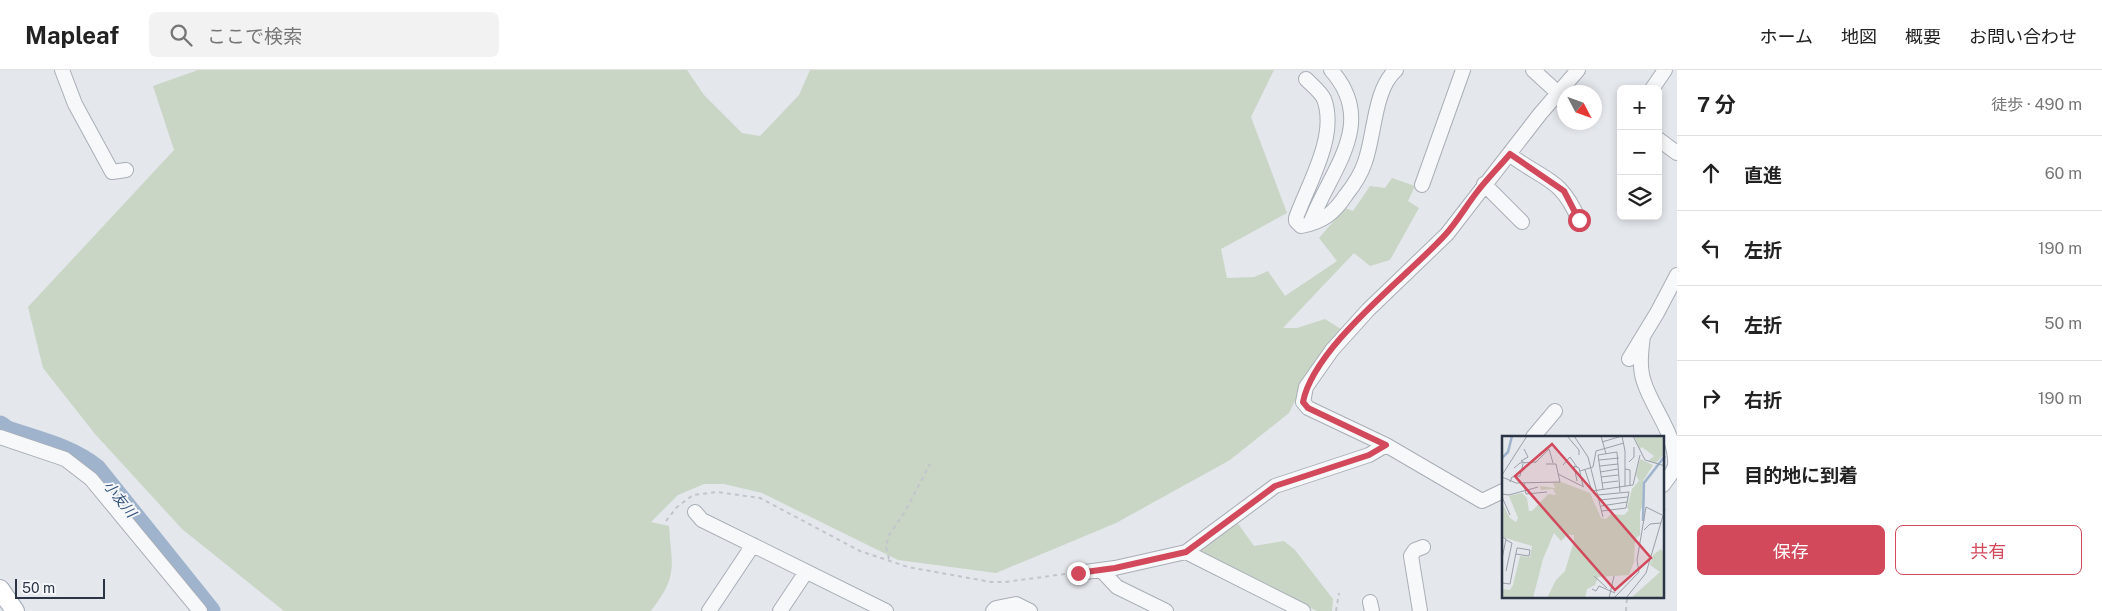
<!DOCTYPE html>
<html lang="ja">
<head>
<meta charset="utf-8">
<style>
  body { margin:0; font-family:"Public Sans","Noto Sans JP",sans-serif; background:#f2f2f2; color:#222 }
  .controls { position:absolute; right:15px; top:15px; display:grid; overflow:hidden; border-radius:8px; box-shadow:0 2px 8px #0003 }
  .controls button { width:45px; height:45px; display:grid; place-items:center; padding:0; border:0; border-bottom:1px solid #e0e0e0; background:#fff; color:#222; font:25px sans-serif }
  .compass { position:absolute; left:1557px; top:15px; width:45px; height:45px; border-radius:50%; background:#fff; box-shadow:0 2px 8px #0003; rotate:131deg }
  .scale { position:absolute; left:15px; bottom:12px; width:90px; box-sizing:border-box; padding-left:5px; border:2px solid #2b3445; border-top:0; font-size:14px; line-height:18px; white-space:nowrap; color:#2b3445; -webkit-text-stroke:4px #f4f6f9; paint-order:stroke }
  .stop { position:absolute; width:15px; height:15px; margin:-11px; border:4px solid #d1495b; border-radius:50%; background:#fff }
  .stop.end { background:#d1495b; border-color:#fff; box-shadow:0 1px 5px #0008 }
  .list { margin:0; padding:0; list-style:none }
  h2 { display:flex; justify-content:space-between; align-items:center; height:65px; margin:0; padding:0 20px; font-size:21px }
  h2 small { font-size:16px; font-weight:400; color:#767676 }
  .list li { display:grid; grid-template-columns:32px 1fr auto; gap:15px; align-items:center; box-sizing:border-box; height:75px; padding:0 20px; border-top:1px solid #e0e0e0 }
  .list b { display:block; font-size:19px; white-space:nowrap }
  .list em { font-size:16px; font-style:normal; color:#767676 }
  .actions { display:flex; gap:10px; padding:15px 20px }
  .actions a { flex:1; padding:11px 0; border:1px solid #d1495b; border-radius:8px; text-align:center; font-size:18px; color:#d1495b }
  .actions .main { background:#d1495b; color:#fff }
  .icon { flex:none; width:28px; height:28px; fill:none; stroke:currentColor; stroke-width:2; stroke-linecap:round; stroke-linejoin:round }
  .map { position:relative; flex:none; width:1677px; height:541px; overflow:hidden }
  header { display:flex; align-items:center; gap:30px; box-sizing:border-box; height:70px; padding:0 25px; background:#fff; border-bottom:1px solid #e0e0e0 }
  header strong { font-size:24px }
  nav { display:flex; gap:28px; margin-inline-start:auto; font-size:18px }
  .search { width:350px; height:45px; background:#f2f2f2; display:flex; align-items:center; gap:12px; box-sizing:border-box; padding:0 18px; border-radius:8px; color:#767676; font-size:19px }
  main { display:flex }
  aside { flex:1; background:#fff }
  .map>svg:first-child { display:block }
  .green { fill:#c9d6c5 }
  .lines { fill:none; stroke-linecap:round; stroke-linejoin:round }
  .river { stroke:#9fb4cc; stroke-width:21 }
  .minor-casing { stroke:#a9aeb7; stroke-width:16 }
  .major-casing { stroke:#a3abb8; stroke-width:20 }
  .path { stroke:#c2c5cb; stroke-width:2; stroke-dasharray:4 4; stroke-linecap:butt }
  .minor { stroke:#f7f8fa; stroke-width:14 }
  .major { stroke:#fff; stroke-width:18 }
  .route { stroke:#d1495b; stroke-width:6 }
  .labels { text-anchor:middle; stroke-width:4; stroke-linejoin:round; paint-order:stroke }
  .water-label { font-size:14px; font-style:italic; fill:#34527a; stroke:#f4f6f9 }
  .inset-river { fill:none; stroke:#9fb4cc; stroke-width:2.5 }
  .inset-road { fill:none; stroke:#9a9fa9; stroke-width:1 }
  .view { fill:#d1495b; fill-opacity:0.15; stroke:#d1495b; stroke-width:2.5 }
  .inset-edge { fill:none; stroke:#2b3445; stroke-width:2.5 }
</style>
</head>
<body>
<header>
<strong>Mapleaf</strong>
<div class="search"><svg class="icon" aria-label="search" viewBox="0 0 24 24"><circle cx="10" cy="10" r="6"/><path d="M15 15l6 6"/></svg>ここで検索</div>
<nav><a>ホーム</a><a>地図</a><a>概要</a><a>お問い合わせ</a></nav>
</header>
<main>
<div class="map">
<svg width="1677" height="541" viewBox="0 0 1677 541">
  <rect width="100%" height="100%" fill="#e4e7ec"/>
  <path class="green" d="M198,0h489l17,25 38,38 18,3 39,-41 11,-25h464l-23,47 36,96 -66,36 6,29 27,-1 14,-6 17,25 52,-35 -18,-23 26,-30 8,3 17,-25 15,2 7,-10 23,8 -7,15 11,7 -29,52 -20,6 -16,-13 -71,75h14l28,-9 19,12 -36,44 -19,38 -59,47 -114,63 -120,50 -98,-13 -136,-67 -38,-9h-20l-26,11 -27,27 18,4c3,42 9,50 -18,85h-367l-102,-82 -87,-95 -52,-66 -15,-61 146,-157 -21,-64z
    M1237,452l17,24 30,-5 11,9 38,49 -1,12h-15l-117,-58 -1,-3z"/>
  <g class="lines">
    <path class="river" d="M0,356l7,5c32,11 62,17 89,38l114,142"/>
    <g class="minor-casing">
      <path id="minor" d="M62,0l13,34 37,68 14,-2
        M1533,0l24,22
        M1306,9c6,6 15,13 18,20 14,37 -16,85 -28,119v3l5,5c22,-4 33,-13 45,-31 8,-10 15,-21 19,-33 10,-28 9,-73 31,-92
        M1652,19l13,-19
        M1658,69l19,14
        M1509,84c35,27 51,22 70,66
        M1484,114l38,38
        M1422,115l41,-115
        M1310,154c19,-53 69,-100 21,-154
        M1643,266c-2,15 -4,32 1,46 8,26 33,54 31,83 -1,7 -8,14 -12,20
        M1629,289l28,-46 20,-38
        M0,367l65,22 26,20 109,132
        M1533,367l22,-26
        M1503,421l-21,10 -96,-56 -78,-37 -5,-6 3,-15 26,-37 36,-40 79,-76 93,-120 38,-44
        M695,442l7,8 184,91
        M1186,482l117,59
        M1101,500l16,17 49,24
        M1078,503l37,-5 71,-16 89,-66 94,-31 17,-10
        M1370,532l2,9
        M709,541l44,-66
        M780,541l26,-39
        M993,541l3,-3 20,-4 14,7
        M1420,541l-9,-55 4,-6 8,-3"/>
    </g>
    <g class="major-casing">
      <path id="major" d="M0,519l15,22"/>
    </g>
    <path class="path" d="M666,451l11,-14 16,-12 24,-3 43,6 100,53 48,16 83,15h14l60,-8
      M889,489l-3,-12 3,-12 17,-25 24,-46
      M1336,541l3,-18
      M1626,541l1,-14"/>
    <use href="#minor" class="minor"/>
    <use href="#major" class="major"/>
  </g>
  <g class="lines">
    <path class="route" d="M1078,503l37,-5 71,-16 89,-66 94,-31 17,-10 -78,-37 -5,-6c11,-56 103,-124 142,-167 12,-13 21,-29 32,-43 10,-13 22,-25 33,-38l54,37 15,29"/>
  </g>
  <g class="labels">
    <g class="water-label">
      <text transform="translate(120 429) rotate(51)" y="5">小友川</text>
    </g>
  </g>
  <g transform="translate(1502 366)">
    <rect width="162" height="162" fill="#e4e7ec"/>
    <path d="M132,0h30v18l-8,9 -8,-2 6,-5 -12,-9 -2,2zM138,23l13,6 -10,16 2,19 -5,12v23l-5,4 -1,23 -5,13 -31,2 -3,8 -8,4 -2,9h-38l9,-18 9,-9 9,-30v-6h-7l-6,6 -7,-8 -11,26 -10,39h-31v-9l8,1 3,-5 7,-29 10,1 2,-11 -30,-9v-34l8,15 6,4 2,-4 -9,-22 13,-3 5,5 2,13h3l16,-17 8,1 -3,-6 -12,1 -1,-4 15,2 -2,-5 8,-1 29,11 11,25 5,1 5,-5 13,1 5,-5 -2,-2 5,-19 7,-8 -3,-6zM159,113l3,4v45h-33l29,-26 -10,-7 3,-10z" fill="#c9d6c5"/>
    <path class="inset-river" d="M0,22l6,-6 4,-16M141,85l1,-38 21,-27"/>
    <path class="inset-road" d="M65,0l12,14v5M72,0l14,21 15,60M99,0l5,18M120,0l3,15v35M131,0l12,24 20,6M100,6l20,-6M22,13l4,8 -7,4 4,2M97,24l20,-2M127,26l5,-5v-10M33,27l14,-14 4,14M61,29l7,-8 7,10M98,30l18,-2M12,32l6,-5 16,-1M123,33l5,1v15M83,34l7,21 41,-6 7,-30M78,35l13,-4 3,-16 28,-8M98,36l18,-3M56,38l26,13M0,39l25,-39M0,41l14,6 44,-1 -4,-18h-10M99,41l17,-2M75,45l-3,-15 5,2 4,18M8,46l2,-5 8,-1 3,-12M22,47l2,11 21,-2M100,47l16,-2M101,53l-5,-34 19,-3 3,40M0,58l7,1 29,-8M96,59l31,-3 -3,16 -24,3M0,61l8,18M98,64l28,-3M99,70l26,-4M142,94l6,-6 11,-1M0,101l4,2 -4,20M4,104l6,3 -6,28M92,140l13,12M0,147l8,1 5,-26 2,-10h1l12,2 -1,6 -13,-2M90,153l4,2 3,-5 16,7M107,162l5,-22M112,162l25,-26 -2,-12 9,-53 16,8M124,162l20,-25 19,-64"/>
    <path class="view" d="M50,8l99,114 -36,32 -100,-114z"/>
    <rect width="162" height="162" class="inset-edge"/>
  </g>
</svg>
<div class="controls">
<button>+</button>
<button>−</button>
<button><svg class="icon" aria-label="layers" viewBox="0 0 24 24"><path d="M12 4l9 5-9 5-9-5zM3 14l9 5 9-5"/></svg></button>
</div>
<svg class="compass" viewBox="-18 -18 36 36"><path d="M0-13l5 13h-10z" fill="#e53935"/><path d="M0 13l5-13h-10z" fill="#767676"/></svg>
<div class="scale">50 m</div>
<div class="stop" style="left:1579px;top:150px"></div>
<div class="stop end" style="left:1078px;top:503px"></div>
</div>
<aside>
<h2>7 分<small>徒歩 · 490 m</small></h2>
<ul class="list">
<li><svg class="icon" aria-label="ahead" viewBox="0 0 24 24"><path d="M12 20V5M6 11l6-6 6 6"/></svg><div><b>直進</b></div><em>60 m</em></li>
<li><svg class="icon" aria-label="left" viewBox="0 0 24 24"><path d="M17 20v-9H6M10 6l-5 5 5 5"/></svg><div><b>左折</b></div><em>190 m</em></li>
<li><svg class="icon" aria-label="left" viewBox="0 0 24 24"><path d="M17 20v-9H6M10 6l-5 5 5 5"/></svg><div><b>左折</b></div><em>50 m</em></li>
<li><svg class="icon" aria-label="right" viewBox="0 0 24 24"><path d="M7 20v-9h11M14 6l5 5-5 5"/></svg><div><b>右折</b></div><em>190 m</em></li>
<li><svg class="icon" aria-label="arrive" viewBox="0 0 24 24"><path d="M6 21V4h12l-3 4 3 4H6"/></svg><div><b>目的地に到着</b></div></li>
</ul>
<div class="actions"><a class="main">保存</a><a>共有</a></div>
</aside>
</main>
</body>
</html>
